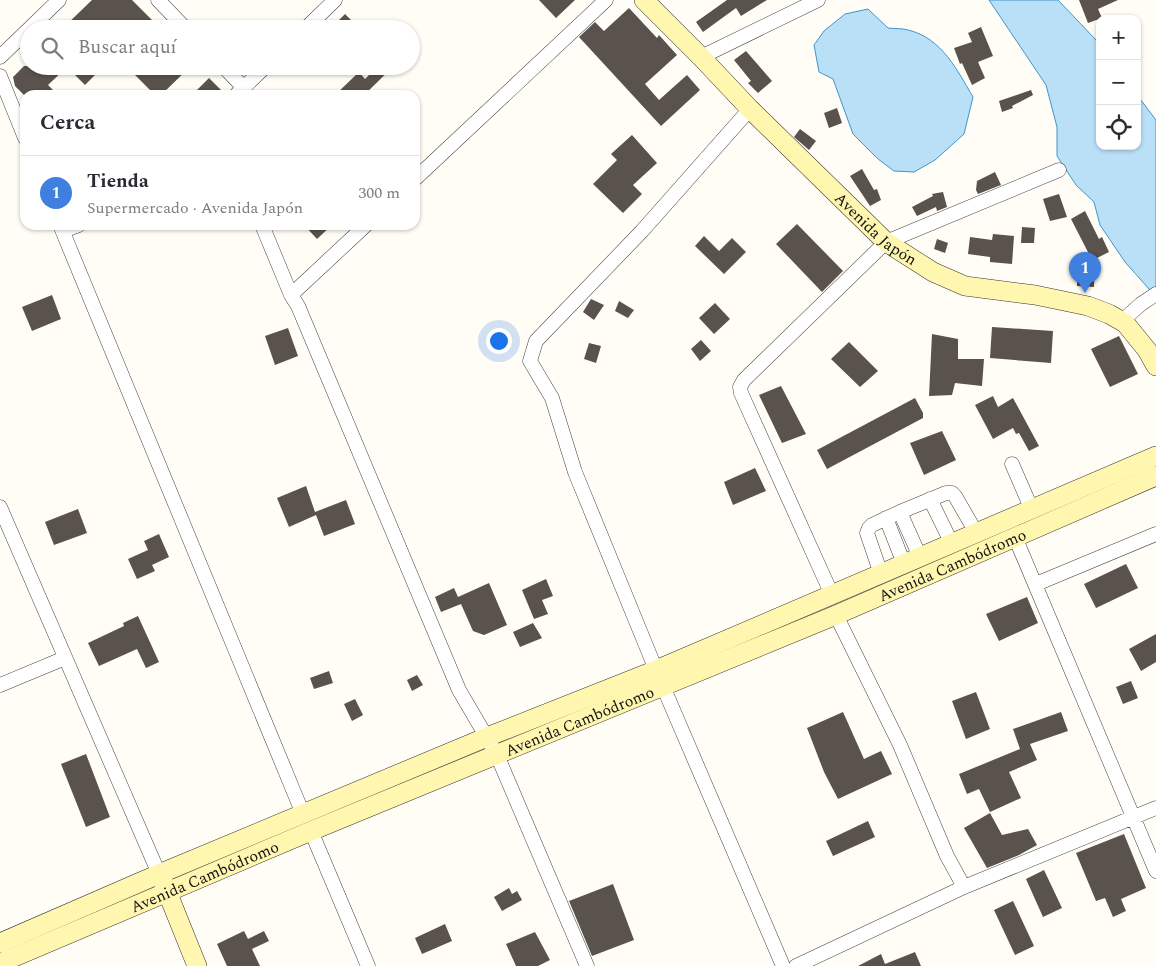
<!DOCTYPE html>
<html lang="es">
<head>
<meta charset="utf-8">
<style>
  body { margin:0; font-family:Spectral,serif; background:#f7f7f7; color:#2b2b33 }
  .controls { position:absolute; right:15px; top:15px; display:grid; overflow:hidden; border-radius:10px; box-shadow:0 1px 4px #0004 }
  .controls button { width:45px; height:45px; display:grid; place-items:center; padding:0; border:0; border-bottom:1px solid #e1e1e2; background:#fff; color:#2b2b33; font:25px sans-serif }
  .you { position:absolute; left:498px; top:340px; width:18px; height:18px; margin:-12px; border:4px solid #fff; border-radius:50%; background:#1a73e8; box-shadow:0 0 0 8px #1a73e833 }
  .badge { display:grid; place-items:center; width:32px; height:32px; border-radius:50%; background:#0b8043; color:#fff; font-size:16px; font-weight:700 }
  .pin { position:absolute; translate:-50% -41px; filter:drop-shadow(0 1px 2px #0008) }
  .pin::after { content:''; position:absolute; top:26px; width:18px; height:15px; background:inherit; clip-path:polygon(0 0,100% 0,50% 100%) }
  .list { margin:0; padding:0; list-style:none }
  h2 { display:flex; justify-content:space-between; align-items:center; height:65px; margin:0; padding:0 20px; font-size:21px }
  h2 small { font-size:16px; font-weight:400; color:#7c7c81 }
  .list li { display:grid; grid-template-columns:32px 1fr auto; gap:15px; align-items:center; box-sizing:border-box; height:75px; padding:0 20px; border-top:1px solid #e1e1e2 }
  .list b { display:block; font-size:19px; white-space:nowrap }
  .list p { margin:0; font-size:16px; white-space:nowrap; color:#7c7c81 }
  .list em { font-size:16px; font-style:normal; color:#7c7c81 }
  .icon { flex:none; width:28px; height:28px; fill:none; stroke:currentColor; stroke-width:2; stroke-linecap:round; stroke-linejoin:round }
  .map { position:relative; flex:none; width:1156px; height:966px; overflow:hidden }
  .search { position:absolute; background:#fff; box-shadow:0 1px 4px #0004; left:20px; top:20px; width:400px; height:55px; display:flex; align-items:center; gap:12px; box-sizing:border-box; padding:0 18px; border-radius:28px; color:#7c7c81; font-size:19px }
  .panel { position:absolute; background:#fff; box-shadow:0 1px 4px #0004; left:20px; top:90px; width:400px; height:140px; border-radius:15px }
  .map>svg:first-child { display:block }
  .water { fill:#b9e0f7; stroke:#3f96cf }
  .building { fill:#5a524d }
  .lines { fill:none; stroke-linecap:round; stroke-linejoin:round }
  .street-casing { stroke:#444; stroke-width:15 }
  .secondary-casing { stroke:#333; stroke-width:20 }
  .street { stroke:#fff; stroke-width:14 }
  .secondary { stroke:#fff6b0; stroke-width:19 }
  .labels { text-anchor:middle; stroke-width:5; stroke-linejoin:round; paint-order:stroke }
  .street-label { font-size:16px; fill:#111; stroke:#fff }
</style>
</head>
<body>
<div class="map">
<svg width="1156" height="966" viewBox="0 0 1156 966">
  <rect width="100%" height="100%" fill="#fffdf5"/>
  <path class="water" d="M989,0h69l39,41 3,4v101h37v-51l19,25v177l-31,-35 -25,-37 -6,-23 -18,-17 -19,-29v-29l-11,-42z
    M868,9l20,19c7,1 14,0 20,2 34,8 49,40 65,67l-9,37 -29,26 -21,12 -20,-1 -16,-12 -25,-25 -20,-55 -14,-7 -5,-27 10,-14 21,-17z"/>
  <path class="building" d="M92,0h40l29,29h-99z
    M539,0h36l-19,18z
    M727,0h40l-26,16 -5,-8 -33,24 -7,-10z
    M1079,0h39l-20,9 4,9 -14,5z
    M629,8l28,30 2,-3 18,20 -32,29 14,16 28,-25 13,15 -39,36 -82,-89 16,-15 9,9z
    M345,14l15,15h-30z
    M981,27l12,29 -15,6 7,16 -13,7 -10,-22 -2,1 -6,-16 18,-6 -4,-9z
    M746,51l26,30 -14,12 -10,-10 3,-2 -17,-21z
    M24,66h80l-19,19 -18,-18 -19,18 10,10h-34l-9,-9 -2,-9z
    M126,66h65l-30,29h-6z
    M378,66h16l-30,29h-29l24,-23 6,7z
    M209,78l17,17h-34z
    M1031,90l2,5 -21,11 1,2 -11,4 -3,-11z
    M837,108l5,15 -13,5 -5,-15z
    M800,129l16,12 -7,9 -15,-13z
    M632,135l25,28 -24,22 9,9 -19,19 -30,-29 24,-24 -6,-6z
    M862,169l12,21 3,-1 4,11 -11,6 -20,-30z
    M995,172l6,13 -23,9 -2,-4 1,-9z
    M943,192l4,15 -10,4 -1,-4 -19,9 -5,-9 21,-11 -1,-2z
    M1059,194l8,23 -17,4 -7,-22z
    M1085,211l14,28 3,-2 7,15 -14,7 -1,28 -17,-1 1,-30h12l-19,-37z
    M797,224l46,47 -21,21 -46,-48z
    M304,225h28l-15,14z
    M1022,227l13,1 -1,15h-13z
    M993,234l21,2 -2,28 -22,-2v-5l-22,-3 2,-17 22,3z
    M704,236l15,15 13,-13 14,14 -22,22 -29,-28z
    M937,239l11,4 -3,10 -11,-4z
    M52,295l9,24 -29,12 -10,-24z
    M591,299l13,6 -10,15 -11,-8z
    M619,301l15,9 -6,8 -13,-7z
    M715,303l15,16 -16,15 -15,-16z
    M992,327l61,4 -2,32 -61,-5z
    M288,328l10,28 -23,9 -10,-29z
    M932,334l26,5v20h26l-2,27 -27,-3 -3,12 -23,1z
    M1119,336l19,38 -28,13 -19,-38z
    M701,340l10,11 -11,10 -9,-12z
    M849,342l29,29 -18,16 -29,-28z
    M589,343l12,3 -5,17 -12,-4z
    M781,386l25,48 -24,9 -23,-48z
    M993,396l5,11 15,-9 26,48 -10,5 -10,-18 -3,1 -3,-6 -20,11 -18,-34z
    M915,398l8,15v5l-96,51 -10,-19z
    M942,431l14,29 -32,15 -14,-32z
    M755,468l11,23 -33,14 -9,-23z
    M306,486l9,26 31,-12 9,24 -31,12 -8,-21 -27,12 -12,-29z
    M78,509l9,24 -33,12 -9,-23z
    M159,534l10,23 -17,8 3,6 -18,8 -9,-20 20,-9 -4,-9z
    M1126,564l12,24 -42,20 -12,-24z
    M546,579l7,17 -11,4 6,14 -14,5 -12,-29z
    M489,583l18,42 -23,10 -11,-4 -12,-27 -20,8 -6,-15 19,-9 4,9z
    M1027,597l11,26 -39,18 -13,-27z
    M138,616l21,46 -13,6 -9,-19 -38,17 -11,-23 36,-17 -1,-3z
    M533,623l9,15 -22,9 -7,-15z
    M1156,634v28l-15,9 -12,-22z
    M329,671l4,12 -19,6 -4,-11z
    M417,675l6,10 -11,6 -5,-11z
    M1131,681l7,17 -15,6 -7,-17z
    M976,692l14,37 -24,10 -14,-38z
    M355,699l8,16 -11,6 -8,-17z
    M843,712l21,47 17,-8 11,23 -54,25 -14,-27 -17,-44z
    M1061,712l7,19 -38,13 7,16 -28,12 12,26 -31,14 -11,-23 -12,5 -8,-20 61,-25 -7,-20z
    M86,754l24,63 -24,10 -25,-63z
    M990,813l12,22 26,-6 9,16 -18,10 -32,13 -23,-40z
    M868,821l7,16 -42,19 -7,-15z
    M1124,834l22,54 -25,11 5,12 -13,6 -8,-19 -9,3 -20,-48z
    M1044,870l18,38 -19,9 -17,-38z
    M613,884l21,56 -42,16 -23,-55z
    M509,888l3,6 5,-3 5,9 -20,11 -8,-14z
    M1013,901l21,45 -19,9 -21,-45z
    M445,924l7,17 -30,13 -7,-16z
    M244,931l4,8 16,-8 5,10 -17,8 8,17h-33l-10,-22z
    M535,932l15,28 -12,6h-22l-10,-22z
    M915,952l6,14h-63l23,-12 4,10z"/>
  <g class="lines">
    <g class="street-casing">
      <path id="street" d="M158,0l28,29
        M29,29l30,-29
        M305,29l30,-29
        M0,57l29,-28
        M701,57l117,-57
        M223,66l21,22
        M0,76l25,62
        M236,95l30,-29
        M750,109l-108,122 -106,110 -6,20 22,37 23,74 81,198 127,296
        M415,179l191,-179
        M60,225l243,589
        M262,225l29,70 7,11 161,384 38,65 90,211
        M63,231l16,-6
        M291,295l75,-70
        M1122,321l19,-17 15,-10
        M1012,464l20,46
        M930,499l22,45
        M0,507l159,367
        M900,512l20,45
        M886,518l18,46
        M1015,537l141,334
        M881,574l-14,-41 2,-5 3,-3 28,-13 46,-19h6l3,3 22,38
        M1036,584l120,-50
        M832,595l-91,-202 -1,-6 4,-7 142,-138 173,-72
        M836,615l64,130 47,111 17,31
        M0,685l65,-27
        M311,831l57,135
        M796,966l168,-79 192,-79"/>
    </g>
    <g class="secondary-casing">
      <g id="secondary">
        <path id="s1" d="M644,0l57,57 49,52 136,133 47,30 32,14 70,9 53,11 21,8 16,9 22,27 9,16"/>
        <path d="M162,879l35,87"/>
        <path d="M0,943l159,-69 328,-137 169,-67 500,-214"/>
        <path id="s2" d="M0,963l311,-132 525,-216 320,-139"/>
      </g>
    </g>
    <use href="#street" class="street"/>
    <use href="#secondary" class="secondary"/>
  </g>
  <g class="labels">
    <g class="street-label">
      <text dy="6" stroke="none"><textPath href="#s1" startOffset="326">Avenida Japón</textPath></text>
      <text dy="6" stroke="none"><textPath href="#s2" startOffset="1032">Avenida Cambódromo</textPath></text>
      <text dy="6" stroke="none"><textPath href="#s2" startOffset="628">Avenida Cambódromo</textPath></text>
      <text dy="6" stroke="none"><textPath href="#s2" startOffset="222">Avenida Cambódromo</textPath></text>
    </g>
  </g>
</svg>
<div class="controls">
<button>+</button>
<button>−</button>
<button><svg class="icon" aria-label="locate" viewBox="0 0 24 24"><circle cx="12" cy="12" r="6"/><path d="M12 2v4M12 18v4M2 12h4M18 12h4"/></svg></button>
</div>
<div class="you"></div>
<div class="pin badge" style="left:1085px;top:293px;background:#3f7fe0">1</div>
<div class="search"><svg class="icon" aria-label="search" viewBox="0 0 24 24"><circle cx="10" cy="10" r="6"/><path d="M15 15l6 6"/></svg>Buscar aquí</div>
<section class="panel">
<h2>Cerca<small></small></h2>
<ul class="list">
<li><span class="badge" style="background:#3f7fe0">1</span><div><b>Tienda</b><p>Supermercado · Avenida Japón</p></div><em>300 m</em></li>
</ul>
</section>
</div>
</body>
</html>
